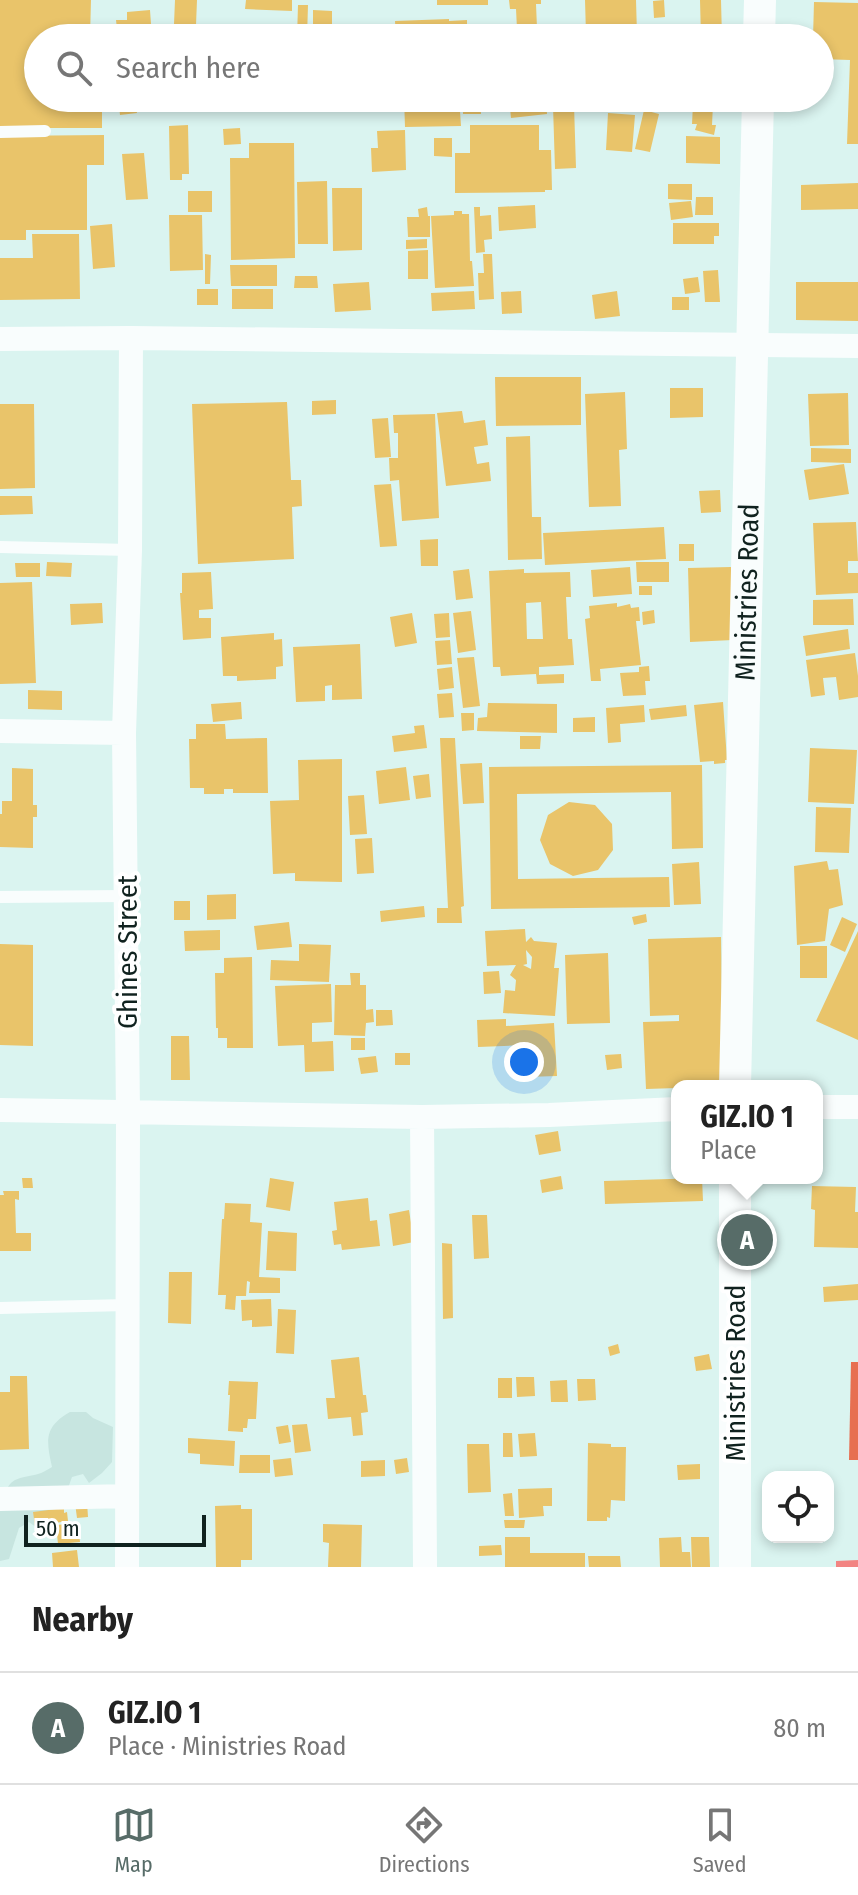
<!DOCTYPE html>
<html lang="en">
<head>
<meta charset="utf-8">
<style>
  body { margin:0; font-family:"Fira Sans Condensed",sans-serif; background:#f2f2f2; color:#222 }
  .controls { position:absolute; right:24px; bottom:24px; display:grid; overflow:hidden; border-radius:16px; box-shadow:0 4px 12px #0003 }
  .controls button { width:72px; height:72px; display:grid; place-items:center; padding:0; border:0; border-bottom:2px solid #e0e0e0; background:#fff; color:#222; font:40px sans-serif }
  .scale { position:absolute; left:24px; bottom:20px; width:182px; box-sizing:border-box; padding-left:8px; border:4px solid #10221f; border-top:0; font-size:22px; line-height:28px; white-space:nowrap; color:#10221f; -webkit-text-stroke:6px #fff; paint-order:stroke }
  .you { position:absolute; left:524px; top:1062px; width:28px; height:28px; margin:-20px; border:6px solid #fff; border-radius:50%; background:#1a73e8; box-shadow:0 0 0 12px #1a73e833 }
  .badge { display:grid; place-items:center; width:52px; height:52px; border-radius:50%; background:#576c68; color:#fff; font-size:26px; font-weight:700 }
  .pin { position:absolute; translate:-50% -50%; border:4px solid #fff; box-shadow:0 2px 8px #0006 }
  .popup { position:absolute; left:671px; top:1080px; width:152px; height:104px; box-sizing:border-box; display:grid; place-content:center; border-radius:16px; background:#fff; filter:drop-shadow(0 2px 6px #0005); font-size:26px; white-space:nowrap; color:#767676 }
  .popup b { font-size:30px; color:#222 }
  .popup::after { content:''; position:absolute; left:50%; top:100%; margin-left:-16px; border:16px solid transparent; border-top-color:#fff }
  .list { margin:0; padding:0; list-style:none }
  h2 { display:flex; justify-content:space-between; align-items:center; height:104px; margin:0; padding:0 32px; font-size:34px }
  h2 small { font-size:26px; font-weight:400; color:#767676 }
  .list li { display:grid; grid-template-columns:52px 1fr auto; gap:24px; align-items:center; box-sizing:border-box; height:112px; padding:0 32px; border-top:2px solid #e0e0e0 }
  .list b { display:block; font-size:30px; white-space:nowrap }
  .list p { margin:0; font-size:26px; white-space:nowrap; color:#767676 }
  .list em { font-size:26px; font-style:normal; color:#767676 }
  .icon { flex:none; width:44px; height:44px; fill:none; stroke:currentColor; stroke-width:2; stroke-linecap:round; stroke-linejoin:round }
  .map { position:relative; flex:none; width:858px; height:1567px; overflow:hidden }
  .search { position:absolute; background:#fff; box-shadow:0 4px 12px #0003; left:24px; right:24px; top:24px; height:88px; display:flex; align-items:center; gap:20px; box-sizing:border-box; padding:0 28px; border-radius:44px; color:#767676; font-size:30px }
  .sheet { height:216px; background:#fff }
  nav { display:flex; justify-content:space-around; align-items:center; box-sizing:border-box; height:112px; border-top:2px solid #e0e0e0; background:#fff; font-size:22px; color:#767676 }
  nav a { display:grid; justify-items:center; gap:4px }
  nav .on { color:#576c68 }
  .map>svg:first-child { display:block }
  .green { fill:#c7e5e0 }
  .homes { fill:#e9c46a; fill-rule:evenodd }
  .shops { fill:#e76f51 }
  .health { fill:#f28482 }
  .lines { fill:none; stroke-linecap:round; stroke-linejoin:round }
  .service { stroke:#f9fdfd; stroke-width:12 }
  .minor { stroke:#f9fdfd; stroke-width:24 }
  .tertiary { stroke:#f9fdfd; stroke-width:32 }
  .labels { text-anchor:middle; stroke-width:8; stroke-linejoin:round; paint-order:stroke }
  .street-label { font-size:28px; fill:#10221f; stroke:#fff }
</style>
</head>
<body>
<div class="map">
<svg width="858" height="1567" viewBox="0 0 858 1567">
  <rect width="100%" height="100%" fill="#daf4f0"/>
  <path class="green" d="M70,1412h16l7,6 20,9 -1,35 -10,11 -13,10 -6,-9 -11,3 -14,39 -9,15 -12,-3 -8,-6 -10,6 -10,31 -9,2v-69l6,-1c6,-15 18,-13 32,-17 4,-1 9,-4 14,-7 -6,-27 -8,-40 18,-55z"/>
  <path class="homes" d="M0,0h91l-1,38h-52v60h64v30h-102z
    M175,0h22l-1,25 -22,-1z
    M246,0h46v11l-47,-2z
    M437,0h51v5h-51z
    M509,0h32v4h-5l1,24 -20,1 -1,-20h-6z
    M585,0h51l1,34h-51z
    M664,0l1,17 -11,1 -1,-17z
    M700,0h21l1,38h-21z
    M814,2l44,1v141h-11l3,-84 -30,-1v-21h-7z
    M298,5h10l-1,33h-10z
    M150,10l2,28h-34l-2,-18h11v-8z
    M313,10l19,1v17h-19z
    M449,19v2l18,-1v18h-71l-1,-17z
    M566,27v11h-21v-10z
    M166,28l28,1v9h-28z
    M118,98h35l2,13h-4v-5l-15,2 1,5 -17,2z
    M404,98h51l1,12 4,1 1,15 -56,1z
    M459,98h21l1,16h-18v-4h-4z
    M509,98h37l1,16 -36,4z
    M549,98h31l1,3 -31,2z
    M608,98h58l1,8 -58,4z
    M693,104h20l-1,21h4l-2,10 -19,-5 2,-6h-5z
    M574,105l2,63 -21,1 -2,-63z
    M644,110l15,4 -9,38 -15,-3z
    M608,113l27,2 -3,37 -26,-2z
    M188,125l1,49h-7v6h-12l-1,-54z
    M470,125h69v25h12l1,40h-7v2l-90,1v-40h15z
    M240,128l1,16 -17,1 -1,-16z
    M405,130l1,40 -34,2 -1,-24h7l-1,-17z
    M104,135v30h-17v65h-61v10h-26v-104z
    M686,136l34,1v27l-34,-1z
    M434,138h18v19l-18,-1z
    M249,143h45l1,115 -64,2 -1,-102h19z
    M144,153l4,46 -22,1 -4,-46z
    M327,181l1,63h-30l-1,-62z
    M858,183v26l-57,1v-25z
    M668,184h24v16l-24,-1z
    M332,188h30v62l-29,1z
    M188,191h24v21h-24z
    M696,197h17v18h-18z
    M691,201l2,16 -22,3 -2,-17z
    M535,205l1,23 -37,3 -1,-24z
    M427,207l1,9h2v21h-22l-1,-20h12l-1,-8z
    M474,207h6v9l11,-1 1,24 -8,1 1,12 -9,1z
    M454,211h8v3h7l1,47h2l2,25 -39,2 -4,-72 23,-1z
    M169,215h33l1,55 -33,1z
    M673,223h46v13h-5v8h-41z
    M112,224l3,43 -22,2 -3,-43z
    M32,234h47l1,65 -80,1v-42h33z
    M427,239v9l-21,1v-9z
    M428,250v29h-20v-28z
    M205,254l6,1 -1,29h-5z
    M483,254h9l2,45 -15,1 -1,-27h6z
    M230,265h47v21h-46z
    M718,270l2,32h-15l-2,-31z
    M295,276h22l1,12h-24z
    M698,277l2,15 -15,2 -2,-15z
    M369,282l2,28 -36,2 -2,-28z
    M796,282h62v39l-62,-1z
    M197,289h21v16h-21z
    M232,289h41v20h-41z
    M474,291l1,18 -43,2 -1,-18z
    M521,291l1,22 -20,1 -1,-22z
    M617,291l3,25 -25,3 -3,-24z
    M672,297h17v13h-17z
    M495,377h86v48l-85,1z
    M670,388h33v29l-33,1z
    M625,392l2,57 -8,1 2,56 -32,1 -4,-113z
    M848,393l1,52 -39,1 -2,-52z
    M336,400v14l-24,1v-14z
    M287,402l4,78h10l1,26 -10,1 2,52 -96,5 -6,-160z
    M0,404h34l1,84 -35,1z
    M462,411l2,12 21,-3 3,25 -14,2 3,17 12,-2 2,19 -45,5 -9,-73z
    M435,414l4,104 -37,3 -3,-41 -9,1 -1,-23h9v-25h-4l-1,-18z
    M388,418l3,39 -16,1 -3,-39z
    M530,436l2,81h9l1,42 -34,1 -2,-123z
    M811,448l40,1v14l-40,-1z
    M844,464l5,30 -40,6 -5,-30z
    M391,484l6,62 -17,1 -6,-62z
    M720,490l1,22 -20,1 -2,-22z
    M0,496h32l1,18 -33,1z
    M856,522l2,39h-10v12h10v20l-42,2 -3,-72z
    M664,527l2,32 -121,6 -2,-32z
    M438,539v27h-17l-1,-26z
    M679,544h15v17h-15z
    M47,562l25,1 -1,14 -25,-1z
    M636,562h33v20h-32z
    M15,563h25v14h-24z
    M630,567l2,27 -39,3 -2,-27z
    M731,567l2,73 -43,2 -2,-74z
    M469,569l4,29 -17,2 -3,-29z
    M524,569v4l46,-1 1,25h-5l2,42h4l2,26 -35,2v8l25,-1v9l-27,1 -1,-10 -35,2 -1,-9h-7l-4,-96zM541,602l2,37h-16l-1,-36z
    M211,572l2,37 -14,1v8h12v20l-28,2 -3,-47h2v-20z
    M32,582l4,101 -36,1v-101z
    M639,586h13v9h-13z
    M853,599l1,26h-41v-25z
    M102,603l1,20 -32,2 -1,-21z
    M617,603v4l13,-3 1,4 8,-1 1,14h-4l5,44 -41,4 1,12h-10l-6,-62 5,-1 -1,-12z
    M654,610l1,13 -12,2 -1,-13z
    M471,611l5,39 -18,3 -5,-40z
    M412,613l5,30 -22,4 -5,-30z
    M449,613l1,24 -14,1 -2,-24z
    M848,629l2,20 -44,7 -3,-20z
    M274,633v7l8,-1 1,27 -7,1v12l-39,2v-5h-14l-2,-39z
    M450,640l2,24 -15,1 -2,-24z
    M360,644l2,55 -30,1v-15l-7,1v15l-29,1 -3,-55z
    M855,653l3,23v21l-19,3 -3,-23 -13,1 2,17 -14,2 -5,-37z
    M474,657l6,49 -17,2 -6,-50z
    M649,666l1,15h-5l1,14 -23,1 -3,-23 19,-1v-5z
    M452,667l2,21 -15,2 -2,-21z
    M28,690l34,1v19l-34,-1z
    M452,693l2,24 -15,1 -2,-24z
    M241,702l1,17 -29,3 -2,-18z
    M723,702l4,58h-2v3l-11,1v-3l-14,1 -6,-57z
    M488,703l69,1v29l-80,-2 1,-13 9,-1z
    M644,705l1,17 -25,2 1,18 -13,1 -2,-35z
    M686,705l1,11 -36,4 -2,-11z
    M461,713h13v17l-12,1z
    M595,717v15h-22v-14z
    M196,724h29l1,15 41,-1 1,55h-35v-4h-9v5h-20v-6h-14l-1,-49h7z
    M424,725l3,23 -33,4 -2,-16 23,-3 -1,-7z
    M520,736h21l-1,13h-20z
    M440,738h15l9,168 -3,1 1,16h-25v-15h11z
    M810,748l47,2 -3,54 -46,-2z
    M342,759v123l-47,-1v-8l-22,1 -3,-73 29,-1 -1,-40z
    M482,763l2,40 -21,1 -3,-40z
    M702,765l1,83 -31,1 -1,-57 -154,2 1,85 151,-2 1,30 -179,2 -2,-142z
    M406,767l4,33 -31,4 -3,-33z
    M12,768l21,1v36h4v12h-4v31l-33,-1v-33h2v-13h10z
    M429,774l2,23 -15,2 -3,-23z
    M364,795l3,39 -17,1 -2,-39z
    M569,802l26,3 17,19 1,26 -15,20 -25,6 -23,-12 -10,-24 8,-25z
    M816,807l35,1 -2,45 -34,-1z
    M372,838l2,35 -17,1 -2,-35z
    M827,861l2,9 9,-1 5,36 -14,4 -4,32 -28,4 -3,-79z
    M699,862l2,42 -27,1 -2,-41z
    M236,894v25l-29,1v-25z
    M174,901h16v19h-16z
    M424,906l1,11 -44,5 -1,-11z
    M646,914l1,8 -13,3 -2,-8z
    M842,917l15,7 -12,28 -15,-7z
    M289,922l3,25 -35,3 -3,-24z
    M525,929l1,13 5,-5 3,4 23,2 -3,25h5l-4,48 -52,-3 2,-23 10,1 1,-11 -6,-5 6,-10 -29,1 -2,-35zM526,950l6,7 -1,12 -8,-4 4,-1z
    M220,930v20l-35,1 -1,-20z
    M858,931v109l-42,-19z
    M721,937l2,149h-46v2l-31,1 -3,-67 36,-1v-6l-29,1 -2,-77z
    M0,944l33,1v101l-33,-1z
    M299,944l32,1 -2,37 -59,-2 1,-20 28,1z
    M800,946h27v32h-27z
    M608,953l2,70 -43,1 -2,-69z
    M252,957l1,91h-26v-10h-9v-10h-2l-1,-55h9v-15z
    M499,971l2,22 -17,1 -1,-22z
    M350,973h10v12h6v25l7,-1 1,13 -8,1 -1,13 -31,-1 1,-50h16z
    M331,984l1,38 -20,1v19l21,-1 1,30 -29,1 -1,-27 -26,1 -3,-60z
    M376,1010h16l1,15 -17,1z
    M506,1019v7l48,-3 3,53 -31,1 -1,-32 -47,2 -1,-27z
    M171,1036h18l1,44h-19z
    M351,1038h14v12h-14z
    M395,1053h15v12h-15z
    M621,1054l1,14 -15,2 -2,-15z
    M376,1056l2,16 -17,2 -3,-16z
    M558,1131l3,20 -22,4 -4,-20z
    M561,1176l2,13 -21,4 -2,-13z
    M22,1178h10l1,10h-10z
    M270,1178l24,4 -4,29 -24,-4z
    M702,1178l1,23 -98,3 -1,-23z
    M812,1186l44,1 -1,25h3v36l-44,-1 1,-37 -4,-1z
    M3,1191h16v9l-4,-1 1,34h15v18h-31v-56h4z
    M368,1198l2,23 7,-1 3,26 -38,4 -1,-6 -7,1 -2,-14 5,-1 -3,-28z
    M225,1203l26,1 -1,18 12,1 -3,54 21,1v15h-31l1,-11 -3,-1 -1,15h-10l-1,14 -10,-1 1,-14h-8l4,-76h2z
    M409,1210l5,32 -21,4 -4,-32z
    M472,1215h15l2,43 -15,1z
    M268,1231l29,2 -1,38 -30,-1z
    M442,1243l10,1 1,74 -10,1z
    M169,1272h23l-1,52 -23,-1z
    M858,1284v16l-34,2 -1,-15z
    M271,1299l1,27 -20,1v-7l-10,1 -1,-21z
    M278,1309l18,1 -2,44 -18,-1z
    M618,1344l2,9 -10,3 -2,-9z
    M709,1354l3,15 -16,2 -2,-14z
    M359,1357l4,38h3l2,17 -7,1 2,22 -10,1 -2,-19 -23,2 -2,-21h9l-4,-38z
    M10,1376h17l2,73 -29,1v-58h10z
    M516,1377h18l1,19 -18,1z
    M498,1378h14v20h-14z
    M577,1379h18l1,21 -18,1z
    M567,1380l1,22h-17l-1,-21z
    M229,1381l29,1 -2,37h-8l-1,9h-4v4l-15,-1 2,-36h-2z
    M307,1424l4,27 -16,2 -3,-28z
    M288,1425l3,17 -12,2 -3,-17z
    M503,1433h9l1,24h-10z
    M535,1433l2,23 -17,1 -2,-23z
    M188,1438l47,3 -1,25 -34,-2v-10l-12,-1z
    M588,1443l23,1v3h15l-1,54 -14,-1 -1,18 -3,-1v4h-20z
    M467,1444h22l2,48 -23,1z
    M240,1455h30v18h-31z
    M291,1458l2,17 -18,2 -2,-17z
    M407,1458l2,14 -13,2 -2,-14z
    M385,1460v16l-24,1v-16z
    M700,1464v15l-22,1 -1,-15z
    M822,1472v5h-21v-4z
    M552,1488v18h-9l1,10 -25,2 -1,-29z
    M512,1493l2,23h-9l-2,-22z
    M87,1502l1,15 -11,1 -2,-15z
    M241,1505v4h11v51h-11v7h-25l-1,-61z
    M64,1508v5l3,-1 1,9 -33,5 -2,-14z
    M504,1520h21l-1,8h-19z
    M78,1523l2,19 -22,2 -2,-19z
    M323,1524l39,1 -1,42h-33l1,-24 -6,-1z
    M505,1537h25v16h55v14h-80z
    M681,1537l1,15h8l1,15h-31l-1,-29z
    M691,1537h18l1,30h-18z
    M501,1545l1,10 -23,1v-10z
    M77,1550l2,17h-26l-1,-14z
    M588,1556h32l1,11h-32z"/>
  <path class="shops" d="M851,1362h7v98h-9z"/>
  <path class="health" d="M858,1560v7h-22v-6z"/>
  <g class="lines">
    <path class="service" d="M0,132l45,-1
      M0,547l130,3
      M0,897l127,-1
      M0,1308l127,-3"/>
    <path class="minor" d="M0,339l131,-1 727,8
      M0,731l124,2
      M817,1107h41
      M0,1110l422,7 127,-2 128,-6
      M422,1117l3,450
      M0,1499l127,-3
      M127,1567l1,-454 -4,-380 6,-183 1,-212"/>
    <g class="tertiary">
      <path d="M759,38l1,-38"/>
      <path id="s1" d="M735,1086l23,-988"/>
      <path d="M735,1178v389"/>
    </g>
  </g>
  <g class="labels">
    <g class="street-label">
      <text dy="10" stroke="none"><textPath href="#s1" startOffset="494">Ministries Road</textPath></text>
      <text transform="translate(127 952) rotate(-90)" y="10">Ghines Street</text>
      <text transform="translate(735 1373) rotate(-90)" y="10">Ministries Road</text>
    </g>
  </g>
</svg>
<div class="controls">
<button><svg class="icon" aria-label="locate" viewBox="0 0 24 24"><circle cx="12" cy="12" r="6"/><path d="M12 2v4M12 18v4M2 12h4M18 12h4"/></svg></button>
</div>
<div class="scale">50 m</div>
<div class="you"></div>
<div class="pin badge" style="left:747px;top:1240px">A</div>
<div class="popup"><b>GIZ.IO 1</b>Place</div>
<div class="search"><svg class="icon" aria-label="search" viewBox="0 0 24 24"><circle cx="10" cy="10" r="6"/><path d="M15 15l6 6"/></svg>Search here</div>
</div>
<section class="sheet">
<h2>Nearby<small></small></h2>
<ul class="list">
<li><span class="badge">A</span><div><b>GIZ.IO 1</b><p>Place · Ministries Road</p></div><em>80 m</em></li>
</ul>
</section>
<nav>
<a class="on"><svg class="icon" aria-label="map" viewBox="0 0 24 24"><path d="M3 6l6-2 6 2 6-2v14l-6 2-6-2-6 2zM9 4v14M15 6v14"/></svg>Map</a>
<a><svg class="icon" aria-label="directions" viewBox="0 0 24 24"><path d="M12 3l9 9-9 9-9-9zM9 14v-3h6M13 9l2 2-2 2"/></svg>Directions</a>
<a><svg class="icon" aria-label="saved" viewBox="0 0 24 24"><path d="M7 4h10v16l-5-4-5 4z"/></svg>Saved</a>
</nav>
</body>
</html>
